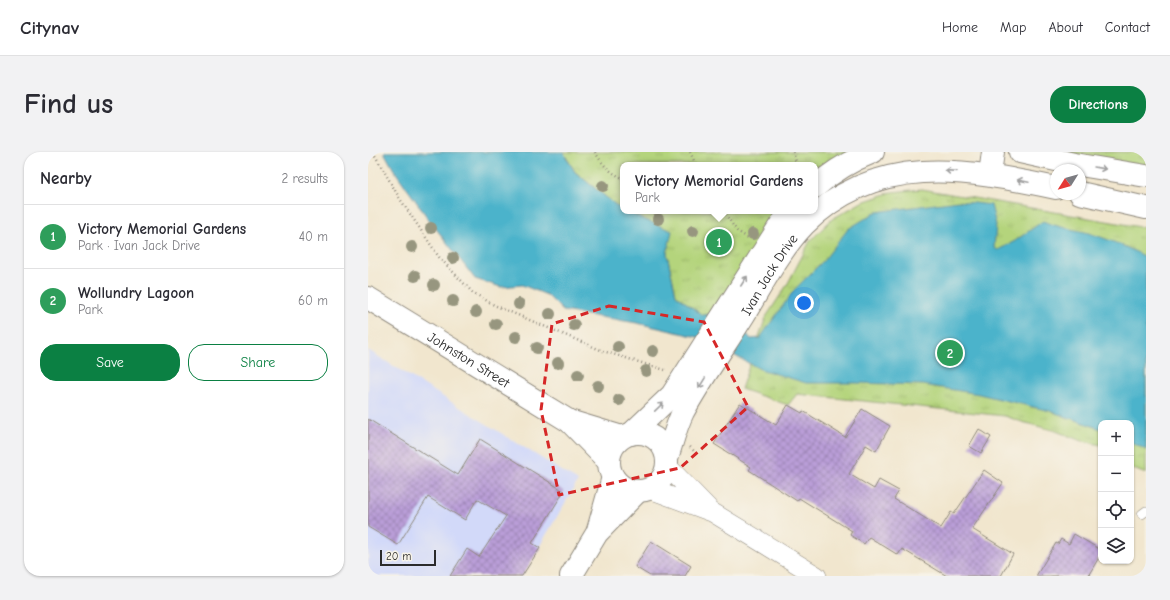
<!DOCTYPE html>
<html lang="en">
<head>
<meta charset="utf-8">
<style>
  body { margin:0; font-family:"Comic Neue",sans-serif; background:#f2f2f3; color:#2b2b33 }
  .controls { position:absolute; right:12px; bottom:12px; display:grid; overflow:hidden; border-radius:8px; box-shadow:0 1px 3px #0004 }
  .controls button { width:36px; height:36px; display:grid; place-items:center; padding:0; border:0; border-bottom:1px solid #e1e1e2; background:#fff; color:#2b2b33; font:20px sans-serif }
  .compass { position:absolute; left:682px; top:12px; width:36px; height:36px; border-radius:50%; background:#fff; box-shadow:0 1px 3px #0004; rotate:233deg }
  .scale { position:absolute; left:12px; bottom:10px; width:56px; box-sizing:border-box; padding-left:4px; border:2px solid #2b2b2b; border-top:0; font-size:11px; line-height:14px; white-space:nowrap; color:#2b2b2b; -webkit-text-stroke:3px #f7f3e8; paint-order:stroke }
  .you { position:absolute; left:436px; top:151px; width:14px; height:14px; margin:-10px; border:3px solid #fff; border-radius:50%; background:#1a73e8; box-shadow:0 0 0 6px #1a73e833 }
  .badge { display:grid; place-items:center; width:26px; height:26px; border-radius:50%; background:#0b8043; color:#fff; font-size:13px; font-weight:700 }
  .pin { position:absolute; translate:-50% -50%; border:2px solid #fff; box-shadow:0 1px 4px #0006 }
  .popup { position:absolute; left:252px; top:10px; width:198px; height:52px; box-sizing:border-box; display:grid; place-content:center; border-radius:8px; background:#fff; filter:drop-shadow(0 1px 3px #0005); font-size:13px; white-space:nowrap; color:#7c7c81 }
  .popup b { font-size:15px; color:#2b2b33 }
  .popup::after { content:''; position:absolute; left:50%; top:100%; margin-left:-8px; border:8px solid transparent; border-top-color:#fff }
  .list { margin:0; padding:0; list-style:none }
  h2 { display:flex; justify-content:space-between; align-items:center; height:52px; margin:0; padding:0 16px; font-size:17px }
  h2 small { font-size:13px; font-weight:400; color:#7c7c81 }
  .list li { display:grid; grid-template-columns:26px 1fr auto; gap:12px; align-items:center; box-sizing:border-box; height:64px; padding:0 16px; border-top:1px solid #e1e1e2 }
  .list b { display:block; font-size:15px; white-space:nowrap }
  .list p { margin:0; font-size:13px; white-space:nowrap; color:#7c7c81 }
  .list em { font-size:13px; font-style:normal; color:#7c7c81 }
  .actions { display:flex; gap:8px; padding:12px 16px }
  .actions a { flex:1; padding:9px 0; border:1px solid #0b8043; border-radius:16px; text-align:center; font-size:14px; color:#0b8043 }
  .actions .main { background:#0b8043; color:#fff }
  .icon { flex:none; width:22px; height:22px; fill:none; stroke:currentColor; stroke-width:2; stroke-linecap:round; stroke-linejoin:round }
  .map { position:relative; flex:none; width:778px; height:424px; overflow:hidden; border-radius:16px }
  header { display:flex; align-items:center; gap:24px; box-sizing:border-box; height:56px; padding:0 20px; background:#fff; border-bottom:1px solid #e1e1e2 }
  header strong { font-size:19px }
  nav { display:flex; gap:22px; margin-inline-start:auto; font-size:14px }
  .intro { display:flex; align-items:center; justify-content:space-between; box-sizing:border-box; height:96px; padding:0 24px }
  h1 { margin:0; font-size:28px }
  .button { padding:10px 18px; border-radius:16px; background:#0b8043; color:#fff; font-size:14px; font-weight:700 }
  main { display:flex; gap:24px; padding:0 24px }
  aside { flex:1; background:#fff; border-radius:16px; box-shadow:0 1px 3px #0004 }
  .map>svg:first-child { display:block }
  .built { fill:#d2d9f9 }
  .park { fill:url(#park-tufts); stroke:#708053 }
  .water { fill:#4cb3cb; stroke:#3c6f7b }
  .building { fill:url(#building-cross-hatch) }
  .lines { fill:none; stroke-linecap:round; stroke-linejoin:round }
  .lane-casing { stroke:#8e887c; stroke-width:10 }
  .street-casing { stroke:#8e887c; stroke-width:20 }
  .secondary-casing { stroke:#8e887c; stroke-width:24 }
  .path { stroke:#8e887c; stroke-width:2.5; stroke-dasharray:1 3; stroke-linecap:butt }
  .lane { stroke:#fff; stroke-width:9 }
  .street { stroke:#fff; stroke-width:19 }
  .secondary { stroke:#fff; stroke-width:22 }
  .tree { fill:#97967f }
  .oneway { stroke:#a0a0a0 }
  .marked { fill:none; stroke:#d62828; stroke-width:3; stroke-dasharray:8 5; stroke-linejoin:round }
  .labels { text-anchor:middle; stroke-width:4; stroke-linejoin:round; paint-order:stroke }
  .street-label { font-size:14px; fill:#2b2b2b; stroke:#f7f3e8 }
</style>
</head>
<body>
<header>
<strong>Citynav</strong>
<nav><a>Home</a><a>Map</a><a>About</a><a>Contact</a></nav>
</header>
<div class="intro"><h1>Find us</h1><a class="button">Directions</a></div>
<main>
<aside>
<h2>Nearby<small>2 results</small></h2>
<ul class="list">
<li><span class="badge" style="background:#2e9e5b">1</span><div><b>Victory Memorial Gardens</b><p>Park · Ivan Jack Drive</p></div><em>40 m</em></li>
<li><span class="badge" style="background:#2e9e5b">2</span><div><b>Wollundry Lagoon</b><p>Park</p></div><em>60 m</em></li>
</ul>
<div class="actions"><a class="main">Save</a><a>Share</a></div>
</aside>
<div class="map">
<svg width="778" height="424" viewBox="0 0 778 424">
  <defs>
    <pattern id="park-tufts" width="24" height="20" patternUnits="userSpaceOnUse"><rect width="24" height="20" fill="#b4d47b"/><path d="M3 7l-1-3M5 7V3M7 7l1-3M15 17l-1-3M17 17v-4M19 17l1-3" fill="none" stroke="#9bb66a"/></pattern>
    <pattern id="building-cross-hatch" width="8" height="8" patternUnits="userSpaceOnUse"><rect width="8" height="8" fill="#ba9ed8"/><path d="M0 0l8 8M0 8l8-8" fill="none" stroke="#9781af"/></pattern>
  </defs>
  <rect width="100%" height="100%" fill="#f7f3e8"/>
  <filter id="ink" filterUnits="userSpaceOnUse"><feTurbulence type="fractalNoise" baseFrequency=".025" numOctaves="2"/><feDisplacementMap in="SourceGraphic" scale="8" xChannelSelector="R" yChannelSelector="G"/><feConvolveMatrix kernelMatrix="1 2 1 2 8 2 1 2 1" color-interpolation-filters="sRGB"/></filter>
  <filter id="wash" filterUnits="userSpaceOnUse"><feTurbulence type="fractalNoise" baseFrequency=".012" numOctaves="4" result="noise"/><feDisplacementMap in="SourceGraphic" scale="16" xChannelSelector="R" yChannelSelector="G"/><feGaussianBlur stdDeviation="0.9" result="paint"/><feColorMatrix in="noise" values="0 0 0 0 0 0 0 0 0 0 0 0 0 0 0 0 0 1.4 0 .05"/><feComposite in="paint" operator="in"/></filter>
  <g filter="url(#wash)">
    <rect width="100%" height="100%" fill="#f1e6ce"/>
    <path class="built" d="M0,198l210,131 -56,95h-154z"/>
    <path class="park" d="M195,0h310l-58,35v-22h-192v46l-48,-39z
      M666,0h112v22z
      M554,37l224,39v246l-15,-6v-45h-30v22l-22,-5 -23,-9 -34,-9 -17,-6 -208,-22 -9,11 -47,-16 25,-72 21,-32 23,-44 22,-22 30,-17 30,-10z
      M256,59h168l-69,103 -21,1 -26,-20 -9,-41z"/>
    <path class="water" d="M16,0h179l12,20 47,38 50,21 -5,23 9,41 26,20 21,-1 15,10 13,15 9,-1 34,-48 30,-30 24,-31 28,-17 82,-11 33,4 5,20 -2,23 4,2 17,-9 28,-20c14,6 28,8 42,11 21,6 42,15 61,25v193l-15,-8v-19h-30v6l-51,-18 -71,-17 -56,-9 -66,-2h-51l-46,-14 -38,-20 -16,-10 -69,-16 -74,-12 -16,-16 -25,-10 -21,2 -26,-8 -48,-62 -33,-47z"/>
    <g id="blocks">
      <path class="building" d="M372,251l36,22 12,-20 14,8 1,-2 42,26 17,-28 28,17 -14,25 -10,-6 -17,29 25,15 5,-9 20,11 -5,8 47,29 10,-16 3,2 30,-44 19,13 -31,46 41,25 -12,22h-54l-45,-27 -4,6 -29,-18 -5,7 -14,-9 2,-4 -53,-33 -2,3 -48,-31 2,-3 -37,-23z
        M0,267l90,56 22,-36 84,52 -32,52 8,5 -18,28h-72l17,-27 12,8 27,-41 -29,-17 -12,21 -37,-23 -30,48 -30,-18z
        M611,277l12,8 -10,16 -12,-7z
        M706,382l27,16v4l-13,22h-52l20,-33 2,1 3,-5 8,5z
        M283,389l40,25 -6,10h-35l-15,-9z"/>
    </g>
  </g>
  <g filter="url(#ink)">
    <use href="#blocks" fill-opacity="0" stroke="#8e887c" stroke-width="1"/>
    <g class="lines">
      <g class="lane-casing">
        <path id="lane" d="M774,362l4,-3"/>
      </g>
      <g class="street-casing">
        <path id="street" d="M299,314l41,42
          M282,337l62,23 105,64"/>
      </g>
      <g class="secondary-casing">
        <g id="secondary">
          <path d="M652,0l54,12 72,12"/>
          <path d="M622,22l3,-22"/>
          <path d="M447,35c17,-15 37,-27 58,-35"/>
          <path d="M712,41l66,15"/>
          <path id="s1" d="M0,146l201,123 53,16"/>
          <path d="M203,271l38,39"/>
          <circle cx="270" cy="310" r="29"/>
          <path d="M263,282l41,-39 109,-171 11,-13"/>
          <path id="s2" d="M299,306c5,-15 9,-32 16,-46 18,-33 41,-65 61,-97 18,-30 36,-65 60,-90 72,-73 161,-56 252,-37"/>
          <path d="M230,378l15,-53"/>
          <path d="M203,424l26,-43 41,-42"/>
        </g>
      </g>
      <path class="path" d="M5,0l27,47 39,58 33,35 22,13 109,46 62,19
        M227,0c7,12 15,21 28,26
        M322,0l6,13
        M425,0l4,13
        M355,59l14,20 11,7
        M322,295l7,7"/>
      <use href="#lane" class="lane"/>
      <use href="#street" class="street"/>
      <use href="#secondary" class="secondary"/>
    </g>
    <g class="tree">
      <circle cx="235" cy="34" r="6"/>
      <circle cx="290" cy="67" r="6"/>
      <circle cx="63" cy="76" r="6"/>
      <circle cx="325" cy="79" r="6"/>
      <circle cx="385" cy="82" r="6"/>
      <circle cx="343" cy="89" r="6"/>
      <circle cx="44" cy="95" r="6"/>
      <circle cx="85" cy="106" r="6"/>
      <circle cx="47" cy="124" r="6"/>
      <circle cx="66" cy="133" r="6"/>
      <circle cx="85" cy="149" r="6"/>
      <circle cx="151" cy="152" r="6"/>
      <circle cx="108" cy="160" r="6"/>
      <circle cx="182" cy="162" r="6"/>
      <circle cx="128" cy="172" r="6"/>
      <circle cx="206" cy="173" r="6"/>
      <circle cx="148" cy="185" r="6"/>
      <circle cx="250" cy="195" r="6"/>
      <circle cx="169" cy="196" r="6"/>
      <circle cx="285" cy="199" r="6"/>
      <circle cx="190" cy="211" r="6"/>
      <circle cx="278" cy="219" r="6"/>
      <circle cx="210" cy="223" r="6"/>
      <circle cx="230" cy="234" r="6"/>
      <circle cx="251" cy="248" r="6"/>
    </g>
    <defs><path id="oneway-shaft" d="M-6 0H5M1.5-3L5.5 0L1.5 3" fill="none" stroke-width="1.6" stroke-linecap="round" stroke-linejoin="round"/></defs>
    <g class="oneway">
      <use href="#oneway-shaft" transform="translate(732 16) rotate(10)"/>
      <use href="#oneway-shaft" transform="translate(583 19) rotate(-176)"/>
      <use href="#oneway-shaft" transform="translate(655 29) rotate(-168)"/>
      <use href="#oneway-shaft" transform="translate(376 129) rotate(-57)"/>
      <use href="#oneway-shaft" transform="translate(334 231) rotate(122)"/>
      <use href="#oneway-shaft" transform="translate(291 255) rotate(-44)"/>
    </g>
  </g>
  <path class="marked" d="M241,154l95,16 44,85 -68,61 -121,27 -18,-85 11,-86z"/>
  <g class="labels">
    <g class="street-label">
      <text dy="5" stroke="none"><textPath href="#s2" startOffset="211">Ivan Jack Drive</textPath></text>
      <text dy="5" stroke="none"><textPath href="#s1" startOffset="118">Johnston Street</textPath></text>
    </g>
  </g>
</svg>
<div class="controls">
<button>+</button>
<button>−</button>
<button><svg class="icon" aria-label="locate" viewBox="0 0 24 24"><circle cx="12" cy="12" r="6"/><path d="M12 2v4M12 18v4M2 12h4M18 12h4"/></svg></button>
<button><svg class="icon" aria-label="layers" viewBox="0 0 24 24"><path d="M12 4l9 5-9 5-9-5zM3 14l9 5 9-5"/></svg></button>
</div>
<svg class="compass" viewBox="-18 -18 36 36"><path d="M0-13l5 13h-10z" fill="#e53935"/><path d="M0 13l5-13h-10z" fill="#7c7c81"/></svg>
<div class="scale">20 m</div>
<div class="you"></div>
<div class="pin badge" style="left:351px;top:90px;background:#2e9e5b">1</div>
<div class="popup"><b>Victory Memorial Gardens</b>Park</div>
<div class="pin badge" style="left:582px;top:201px;background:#2e9e5b">2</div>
</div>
</main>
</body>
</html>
